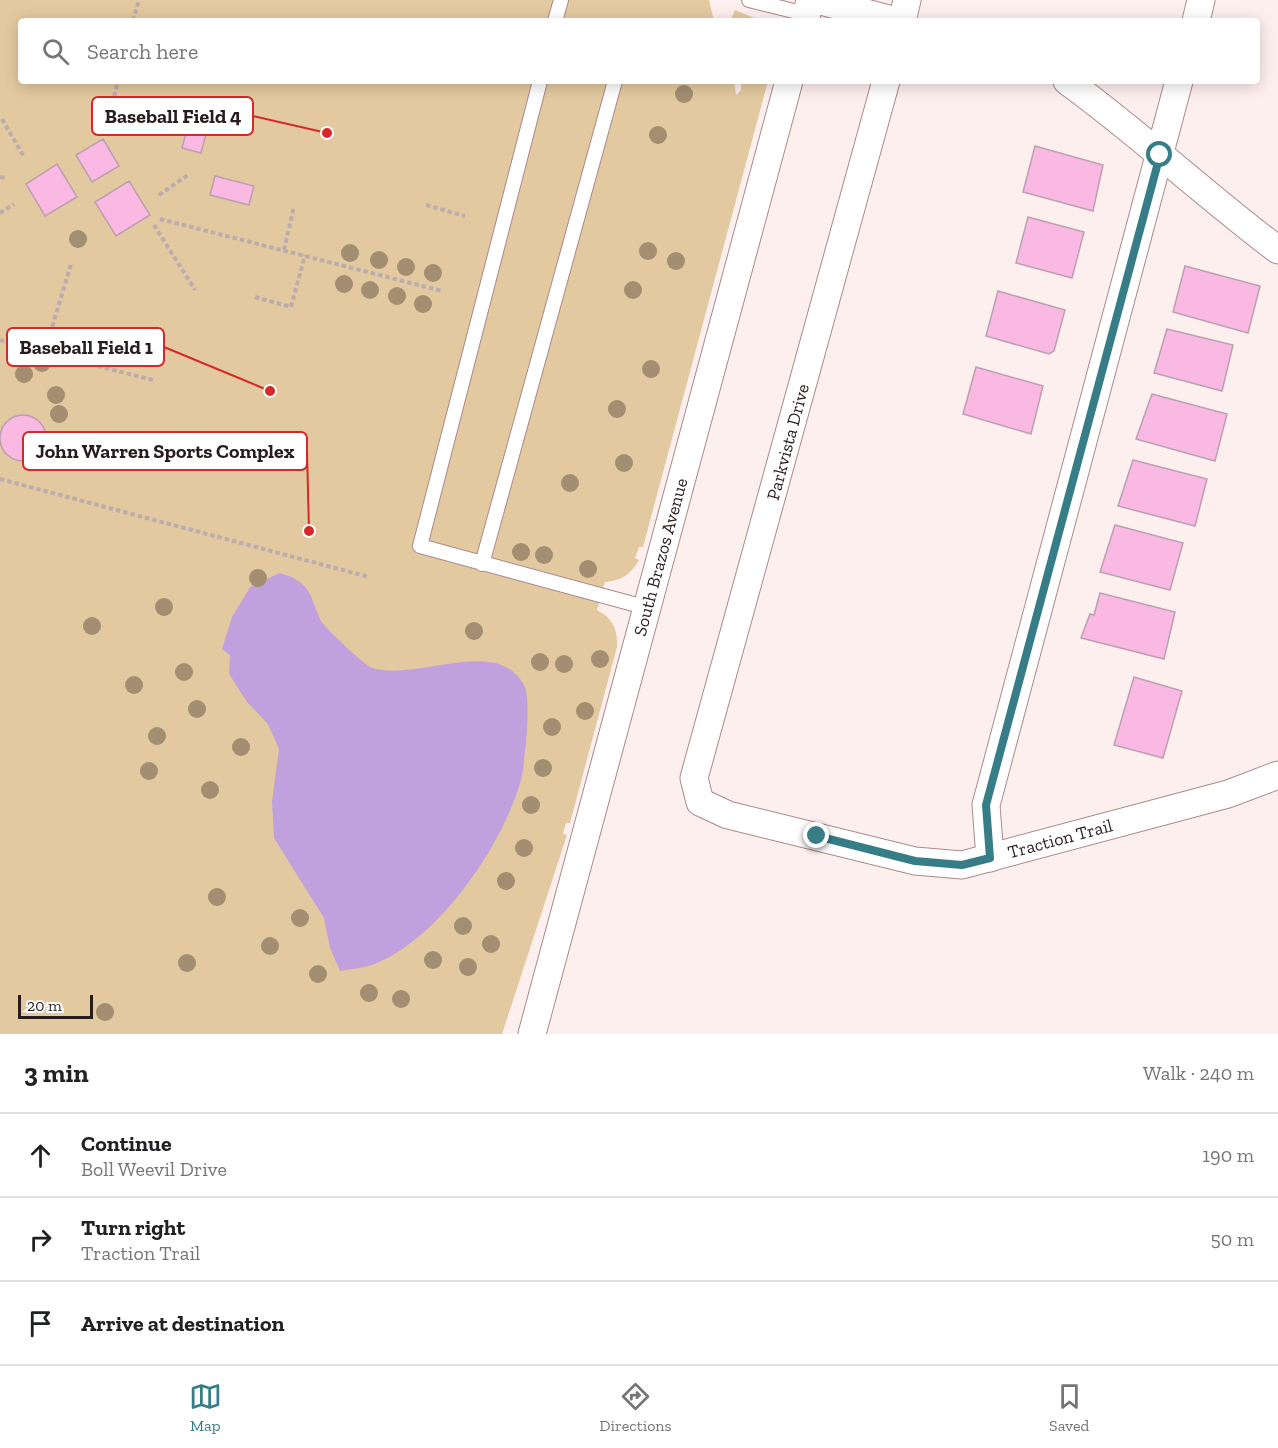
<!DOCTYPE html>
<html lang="en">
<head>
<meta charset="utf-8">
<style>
  body { margin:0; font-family:"Zilla Slab",serif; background:#f6f6f6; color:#202124 }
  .scale { position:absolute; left:18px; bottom:15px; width:75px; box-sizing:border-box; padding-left:6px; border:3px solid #281c1d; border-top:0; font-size:16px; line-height:21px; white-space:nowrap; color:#281c1d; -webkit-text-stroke:4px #fff; paint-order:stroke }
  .stop { position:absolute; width:18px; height:18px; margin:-14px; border:4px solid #367d88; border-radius:50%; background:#fff }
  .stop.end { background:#367d88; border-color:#fff; box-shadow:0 2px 6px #0008 }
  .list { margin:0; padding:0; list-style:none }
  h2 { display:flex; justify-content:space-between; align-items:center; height:78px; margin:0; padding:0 24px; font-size:26px }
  h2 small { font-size:20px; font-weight:400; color:#757577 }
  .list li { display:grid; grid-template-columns:39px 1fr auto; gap:18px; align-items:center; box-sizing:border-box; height:84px; padding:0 24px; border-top:2px solid #e0e0e0 }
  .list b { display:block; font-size:22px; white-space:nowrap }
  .list p { margin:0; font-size:20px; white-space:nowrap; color:#757577 }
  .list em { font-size:20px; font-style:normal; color:#757577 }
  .icon { flex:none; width:33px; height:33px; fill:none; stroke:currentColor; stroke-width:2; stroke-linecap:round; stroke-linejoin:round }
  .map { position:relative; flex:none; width:1278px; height:1034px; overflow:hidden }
  .search { position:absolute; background:#fff; box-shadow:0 3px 15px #0003; left:18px; right:18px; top:18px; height:66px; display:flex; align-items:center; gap:15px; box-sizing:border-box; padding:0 21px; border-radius:6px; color:#757577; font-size:22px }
  .sheet { height:330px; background:#fff }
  nav { display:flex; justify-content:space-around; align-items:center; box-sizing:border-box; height:84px; border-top:2px solid #e0e0e0; background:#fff; font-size:16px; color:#757577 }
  nav a { display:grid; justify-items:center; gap:3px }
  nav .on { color:#367d88 }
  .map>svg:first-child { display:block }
  .green { fill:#e3c99f }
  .water { fill:#c0a0dd }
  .building { fill:#fab9e2; stroke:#bc9fb1; stroke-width:1.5 }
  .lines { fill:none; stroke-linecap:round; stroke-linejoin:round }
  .lane-casing { stroke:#ab898b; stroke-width:16 }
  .street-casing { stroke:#ab898b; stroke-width:29 }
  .path { stroke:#bbadad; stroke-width:4; stroke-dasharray:4.5 3; stroke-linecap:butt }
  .lane { stroke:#fff; stroke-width:14 }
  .street { stroke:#fff; stroke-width:27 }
  .tree { fill:#a38e72 }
  .route { stroke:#367d88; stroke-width:8 }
  .labels { text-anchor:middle; stroke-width:4.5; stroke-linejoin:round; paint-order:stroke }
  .street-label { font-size:18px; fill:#281c1d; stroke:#fff }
  .leader { fill:none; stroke:#d62828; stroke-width:2 }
  .callout-dot { fill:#d62828; stroke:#fff; stroke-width:2 }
  .callout { fill:#fff; stroke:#d62828; stroke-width:2 }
  .callout-label { font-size:20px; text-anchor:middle; font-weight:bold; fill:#281c1d }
</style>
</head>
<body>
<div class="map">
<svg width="1278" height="1034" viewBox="0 0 1278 1034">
  <rect width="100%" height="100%" fill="#feefef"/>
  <path class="green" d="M0,0h709l5,21h-693v60h713l2,14 5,-5v-9h27l-125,466h-4l-4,11 4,2c-8,14 -17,21 -34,22l-8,28c16,8 21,20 20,37l-47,176h-4l-3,11 4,1 -65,199h-502z
    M735,10l27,11h-32z"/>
  <path class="water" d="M280,573c32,10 29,21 41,48 2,5 43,43 49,46 42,17 127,-33 154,18 6,12 3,46 2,59 -2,11 -2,24 -5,36 -18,65 -83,161 -149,185 -10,3 -22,4 -32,6l-10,-23 -6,-30 -50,-80 -2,-37 7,-52 -11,-25 -21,-22 -18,-28 1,-19 -8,-6 10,-32 19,-31z"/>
  <path class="building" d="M192,109l19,5 -10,39 -19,-5z
    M103,139l16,27 -27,16 -16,-27z
    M1035,146l68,19 -10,46 -70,-19z
    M57,164l20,33 -32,19 -19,-32z
    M215,176l39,10 -5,19 -39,-10z
    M129,181l21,34 -34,21 -21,-34z
    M1028,217l56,15 -12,46 -56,-15z
    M1185,266l75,20 -12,47 -75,-21z
    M998,291l67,19 -11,41 -5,3 -63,-18z
    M1167,329l66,16 -11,46 -68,-18z
    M976,367l67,19 -12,48 -68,-20z
    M1152,394l75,20 -12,47 -79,-22z
    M0 438a23 23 0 1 1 46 0a23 23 0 1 1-46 0Z
    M1133,460l74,19 -12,47 -77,-20z
    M1115,525l68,18 -13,47 -70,-18z
    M1100,593l75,19 -11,47 -83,-21 9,-24 4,1z
    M1134,677l48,14 -19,67 -49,-13z"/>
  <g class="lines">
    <g class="lane-casing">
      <path id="lane" d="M749,0l57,14
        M555,21l6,-21
        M540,81l-120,465 228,62
        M482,564l133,-483"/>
    </g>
    <g class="street-casing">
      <g id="street">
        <path d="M817,0l79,21"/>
        <path d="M805,21l5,-21"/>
        <path d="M902,21l5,-21"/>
        <path d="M1196,21l5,-21"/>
        <path id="s1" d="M886,81l-192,697 6,24 28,13 187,46 47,4 266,-71 50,-19"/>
        <path d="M1067,81c73,53 139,115 211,169"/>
        <path d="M990,858l-4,-53 193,-724"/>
        <path id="s2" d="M532,1034l257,-953"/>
      </g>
    </g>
    <path class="path" d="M22,19l6,2
      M133,21l6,-21
      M2,119l22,38
      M105,133l13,-52
      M0,177l5,1
      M159,195l29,-20
      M426,205l39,11
      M0,213l14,-9
      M160,219l282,72
      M154,225l41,65
      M284,250l10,-44
      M255,297l36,10 14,-52
      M0,340l10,3 16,11 22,-13 10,11 5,13 15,-4 75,19
      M48,341l23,-77
      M0,479l369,98"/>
    <use href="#lane" class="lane"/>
    <use href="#street" class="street"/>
  </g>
  <g class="tree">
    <circle cx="684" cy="94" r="9"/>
    <circle cx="658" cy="135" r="9"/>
    <circle cx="78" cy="239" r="9"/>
    <circle cx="648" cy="251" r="9"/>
    <circle cx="350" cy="253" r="9"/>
    <circle cx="379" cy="260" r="9"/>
    <circle cx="676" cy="261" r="9"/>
    <circle cx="406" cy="267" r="9"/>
    <circle cx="433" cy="273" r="9"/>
    <circle cx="344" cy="284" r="9"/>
    <circle cx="370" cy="290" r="9"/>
    <circle cx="633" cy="290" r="9"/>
    <circle cx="397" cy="296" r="9"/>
    <circle cx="423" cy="304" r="9"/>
    <circle cx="42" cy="363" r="9"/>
    <circle cx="651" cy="369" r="9"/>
    <circle cx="24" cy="374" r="9"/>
    <circle cx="56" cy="395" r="9"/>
    <circle cx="617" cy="409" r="9"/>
    <circle cx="59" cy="414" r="9"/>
    <circle cx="624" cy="463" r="9"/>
    <circle cx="570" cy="483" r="9"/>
    <circle cx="521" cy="552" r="9"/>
    <circle cx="544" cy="555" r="9"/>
    <circle cx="588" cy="569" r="9"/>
    <circle cx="258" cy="578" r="9"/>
    <circle cx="164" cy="607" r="9"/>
    <circle cx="92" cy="626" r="9"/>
    <circle cx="474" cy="631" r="9"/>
    <circle cx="600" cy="659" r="9"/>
    <circle cx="540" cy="662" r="9"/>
    <circle cx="564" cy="664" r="9"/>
    <circle cx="184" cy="672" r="9"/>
    <circle cx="134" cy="685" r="9"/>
    <circle cx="197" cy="709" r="9"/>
    <circle cx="585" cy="711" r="9"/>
    <circle cx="552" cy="727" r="9"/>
    <circle cx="157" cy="736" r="9"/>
    <circle cx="241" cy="747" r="9"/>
    <circle cx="543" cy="768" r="9"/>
    <circle cx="149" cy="771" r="9"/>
    <circle cx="210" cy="790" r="9"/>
    <circle cx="531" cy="805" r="9"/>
    <circle cx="524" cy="848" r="9"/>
    <circle cx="506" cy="881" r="9"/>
    <circle cx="217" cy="897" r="9"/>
    <circle cx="300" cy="918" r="9"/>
    <circle cx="463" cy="926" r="9"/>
    <circle cx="491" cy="944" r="9"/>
    <circle cx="270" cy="946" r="9"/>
    <circle cx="433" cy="960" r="9"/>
    <circle cx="187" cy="963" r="9"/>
    <circle cx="468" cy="967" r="9"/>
    <circle cx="318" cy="974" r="9"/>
    <circle cx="369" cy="993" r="9"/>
    <circle cx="401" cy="999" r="9"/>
    <circle cx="105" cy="1012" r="9"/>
  </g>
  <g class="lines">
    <path class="route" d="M817,836l98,25 47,4 28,-7 -4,-53 174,-650"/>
  </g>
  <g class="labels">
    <g class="street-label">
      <text transform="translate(788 442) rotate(-75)" y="6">Parkvista Drive</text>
      <text dy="6" stroke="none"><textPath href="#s2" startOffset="494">South Brazos Avenue</textPath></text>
      <text dy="6" stroke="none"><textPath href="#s1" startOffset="1120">Traction Trail</textPath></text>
    </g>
  </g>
  <path class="leader" d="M327 133L253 116M270 391L164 347M309 531L307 451"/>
  <g class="callout-dot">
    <circle cx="327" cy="133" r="6"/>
    <circle cx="270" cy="391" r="6"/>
    <circle cx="309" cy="531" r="6"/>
  </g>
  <g class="callout">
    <rect x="92" y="97" width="161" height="38" rx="6"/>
    <rect x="7" y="328" width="157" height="38" rx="6"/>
    <rect x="23" y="432" width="284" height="38" rx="6"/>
  </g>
  <g class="callout-label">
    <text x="173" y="123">Baseball Field 4</text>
    <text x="86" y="354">Baseball Field 1</text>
    <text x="165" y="458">John Warren Sports Complex</text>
  </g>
</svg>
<div class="scale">20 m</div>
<div class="stop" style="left:1160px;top:155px"></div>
<div class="stop end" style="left:817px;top:836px"></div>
<div class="search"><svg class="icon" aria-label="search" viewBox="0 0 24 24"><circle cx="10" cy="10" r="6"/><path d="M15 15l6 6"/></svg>Search here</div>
</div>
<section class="sheet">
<h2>3 min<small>Walk · 240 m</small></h2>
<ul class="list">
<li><svg class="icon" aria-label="ahead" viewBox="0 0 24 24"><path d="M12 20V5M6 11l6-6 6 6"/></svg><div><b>Continue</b><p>Boll Weevil Drive</p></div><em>190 m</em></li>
<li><svg class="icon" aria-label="right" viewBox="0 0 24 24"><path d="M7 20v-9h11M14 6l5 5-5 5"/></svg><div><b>Turn right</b><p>Traction Trail</p></div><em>50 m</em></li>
<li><svg class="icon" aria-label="arrive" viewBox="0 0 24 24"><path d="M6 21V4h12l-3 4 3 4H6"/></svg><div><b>Arrive at destination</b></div></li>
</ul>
</section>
<nav>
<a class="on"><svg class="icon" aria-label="map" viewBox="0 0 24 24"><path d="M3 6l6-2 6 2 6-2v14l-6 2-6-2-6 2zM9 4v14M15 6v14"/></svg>Map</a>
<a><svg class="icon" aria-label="directions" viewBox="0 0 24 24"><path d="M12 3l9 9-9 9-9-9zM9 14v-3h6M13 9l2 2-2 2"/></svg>Directions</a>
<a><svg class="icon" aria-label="saved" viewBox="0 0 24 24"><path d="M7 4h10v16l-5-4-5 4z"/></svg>Saved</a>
</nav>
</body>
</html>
